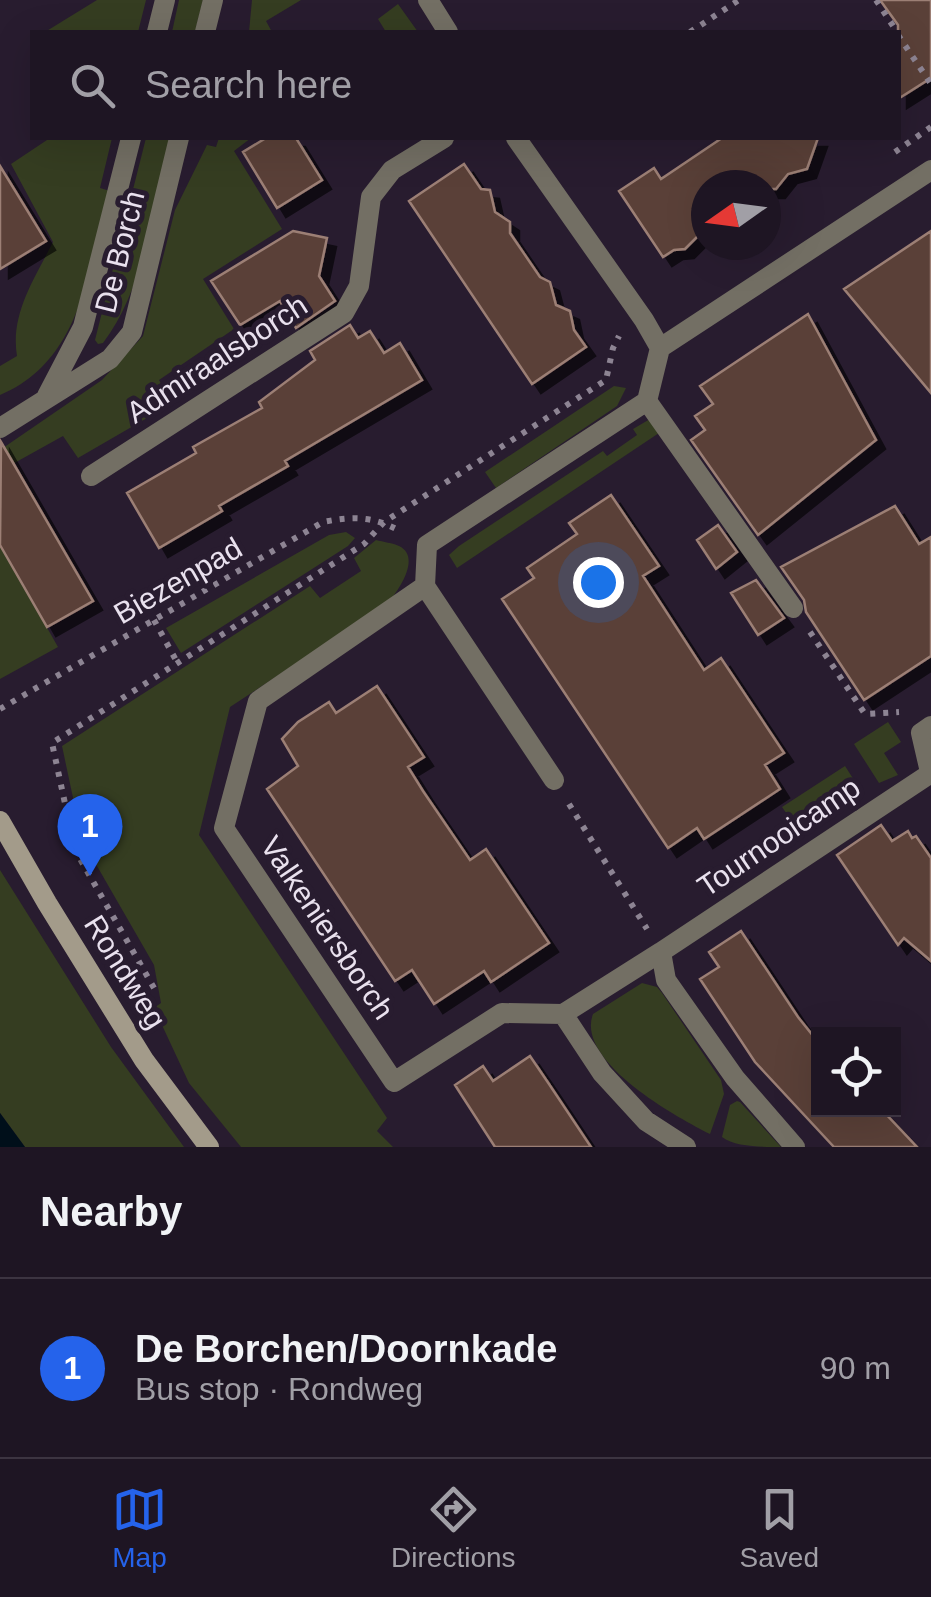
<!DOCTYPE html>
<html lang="en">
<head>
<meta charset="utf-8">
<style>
  body { margin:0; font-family:Helvetica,sans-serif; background:#261e2b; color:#f1f3f6 }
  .controls { position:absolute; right:30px; bottom:30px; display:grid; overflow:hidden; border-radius:0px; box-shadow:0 10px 40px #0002 }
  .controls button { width:90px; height:90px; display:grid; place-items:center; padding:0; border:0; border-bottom:2px solid #3c3441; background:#1e1523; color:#f1f3f6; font:50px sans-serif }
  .compass { position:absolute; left:691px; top:170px; width:90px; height:90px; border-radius:50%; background:#1e1523; box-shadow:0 10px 40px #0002; rotate:256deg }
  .you { position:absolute; left:598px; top:582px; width:35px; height:35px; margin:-25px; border:8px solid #fff; border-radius:50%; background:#1a73e8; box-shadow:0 0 0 15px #1a73e833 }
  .badge { display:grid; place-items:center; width:65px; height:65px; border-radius:50%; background:#2563eb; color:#fff; font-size:32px; font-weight:700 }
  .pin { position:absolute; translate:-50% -82px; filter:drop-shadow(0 2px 5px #0008) }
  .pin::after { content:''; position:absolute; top:52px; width:35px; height:30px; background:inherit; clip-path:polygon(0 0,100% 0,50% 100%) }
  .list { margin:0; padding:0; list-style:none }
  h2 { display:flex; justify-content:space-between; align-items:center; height:130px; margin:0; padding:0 40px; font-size:42px }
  h2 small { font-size:32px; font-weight:400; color:#a19fa6 }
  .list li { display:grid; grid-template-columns:65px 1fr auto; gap:30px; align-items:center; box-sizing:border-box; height:180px; padding:0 40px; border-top:2px solid #3c3441 }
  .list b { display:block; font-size:38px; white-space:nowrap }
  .list p { margin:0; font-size:32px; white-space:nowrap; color:#a19fa6 }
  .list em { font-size:32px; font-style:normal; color:#a19fa6 }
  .icon { flex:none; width:55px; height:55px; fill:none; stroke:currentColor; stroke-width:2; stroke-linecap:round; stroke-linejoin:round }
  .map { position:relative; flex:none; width:931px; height:1147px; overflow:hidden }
  .search { position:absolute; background:#1e1523; box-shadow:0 10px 40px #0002; left:30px; right:30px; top:30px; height:110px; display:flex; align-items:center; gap:25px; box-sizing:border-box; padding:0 35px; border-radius:0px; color:#a19fa6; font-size:38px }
  .sheet { height:310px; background:#1e1523 }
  nav { display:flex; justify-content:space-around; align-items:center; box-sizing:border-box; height:140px; border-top:2px solid #3c3441; background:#1e1523; font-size:28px; color:#a19fa6 }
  nav a { display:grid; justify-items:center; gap:5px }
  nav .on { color:#2563eb }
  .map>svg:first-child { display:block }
  .green { fill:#353d21 }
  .water { fill:#000f1a }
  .building { fill:#5a4138; stroke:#9c7f75; stroke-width:2.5; filter:url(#shadow) }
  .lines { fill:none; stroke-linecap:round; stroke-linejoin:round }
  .path { stroke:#8d8493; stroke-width:6; stroke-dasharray:5 8; stroke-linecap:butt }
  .minor { stroke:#736f64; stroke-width:20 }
  .secondary { stroke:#a39b8a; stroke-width:20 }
  .labels { text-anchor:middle; stroke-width:10; stroke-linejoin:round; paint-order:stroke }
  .street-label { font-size:30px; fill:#e9e1ee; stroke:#281c2f }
</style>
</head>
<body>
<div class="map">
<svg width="931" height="1147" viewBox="0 0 931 1147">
  <defs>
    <filter id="shadow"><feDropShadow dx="9" dy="9" stdDeviation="0" flood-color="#0009"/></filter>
  </defs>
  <rect width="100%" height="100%" fill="#281c2f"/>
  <path class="green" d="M97,0h49l-8,32h-93z
    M179,0h24l-8,32h-23z
    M252,0h49l-35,21 6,11h-23z
    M398,4l20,28h-32l-8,-13z
    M50,138h62l-12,50 10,3c-21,76 -28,170 -110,204v-29l17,-10c-7,-42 18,-78 36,-114l-42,-78z
    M146,138h24c-17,68 -24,148 -67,205l-5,1 -3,-4z
    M219,138h32l-17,13 48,78 -79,50 31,50 -75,51 14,23 -95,55 -15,-22 -63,35v-21l102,-70 41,-44 32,-126 32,-65 9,2z
    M614,386l12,2 -9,18 -121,82 -11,-16z
    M650,419l9,14 -202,135 -8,-13 10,-9 144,-95 4,5 30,-21 -4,-6z
    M346,532l9,6 -7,8 -167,107 -15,-25 163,-93z
    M376,540c7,2 17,3 23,6 23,11 -1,45 -11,57l-158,104 -31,128 188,283 -10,13 16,16h-152l-52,-64 -35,-75 7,-5 -7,-38 -72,-125 -20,-94 248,-160 10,12 41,-27 -7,-13z
    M0,545l58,102 -58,32z
    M888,722l13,20 -17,11 14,22 -19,8 -25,-39z
    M845,766l18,28 -1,4 -60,38 -20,-29z
    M0,870l111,177 73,100h-159l-25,-34z
    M642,983l15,4 5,6 59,87 3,14 -14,40c-34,-17 -135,-73 -117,-120z
    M737,1101l3,1 41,45c-19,0 -46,0 -59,-10l8,-32z"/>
  <path class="water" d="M0,1113l25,34h-25z"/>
  <path class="building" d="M880,0h51v78l-33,21v-74z
    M266,138h30l26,42 -45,28 -34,-56z
    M722,138h96l-11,31 -19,5 -12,15h-10v-4h-60v43l-21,21 -11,1 -11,7 -44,-66 35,-23 7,11z
    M464,164l17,25 9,1 5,22 15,10v11l30,44 10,5 6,23 14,6 4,19 12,17 -54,37 -123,-183z
    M0,166l46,75 -46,28z
    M293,231l34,7 -8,38 16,25 -39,27 -16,-27 -40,24 -29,-44z
    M931,231v162l-87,-104z
    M808,314l68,126 -118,95 -67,-95 14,-10 -10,-14 18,-12 -13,-18z
    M350,325l8,13 12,-7 14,22 16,-10 22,37 -137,81 3,5 -69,40 3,5 -63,37 -32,-55 69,-40 -3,-6 69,-39 -3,-6 56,-42 -5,-9z
    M1,442l92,159 -46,26 -47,-82z
    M611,495l48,71 -16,10 61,94 17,-12 63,95 -19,12 15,24 -76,50 -7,-11 -29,20 -166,-249 32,-21 -7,-10 50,-34 -8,-11z
    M895,506l24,38 12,-7v119l-67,44 -58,-88 -2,-12 -23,-33z
    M718,525l19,27 -21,17 -19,-29z
    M756,580l28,38 -26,17 -27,-42z
    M377,686l47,71 -16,10 15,24 47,69 16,-11 63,94 -58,39 -7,-11 -50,33 -22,-34 -17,11 -128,-192 31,-23 -16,-27 16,-17 31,-20 7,11z
    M881,825l11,16 16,-10 4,7 4,-2 15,22v103l-27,-23 -6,7 -61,-90z
    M741,931l57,86 20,25v68h64l35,37h-83l-79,-85 -55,-83 19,-12 -10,-15z
    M530,1056l19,28 42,63h-96l-40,-62 28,-19 10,15z"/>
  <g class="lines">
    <path class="path" d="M876,0l21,32
      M690,32l49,-32
      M898,35l33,49
      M895,152l36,-25
      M154,620l23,42
      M810,632l55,82 34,-2
      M0,709l323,-187c30,-6 50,-6 77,9
      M569,804l78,125
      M154,988l-79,-138 -23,-107 312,-199 20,-22 222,-142 7,-32 6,-12"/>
    <path class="minor" d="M428,0l20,32
      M157,32l8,-32
      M205,32l8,-32
      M516,138l128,182 16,28
      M47,396l36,-69 48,-189
      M647,401l146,207
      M0,428l110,-69 22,-27 47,-194
      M91,476l253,-163 15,-27 12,-89 21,-27 52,-32
      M425,586l129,194
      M930,772l-9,-39 10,-7
      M661,952l270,-179
      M563,1014l-61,-1 -108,69 -170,-254 34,-127 167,-115 2,-41 220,-144 13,-53 271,-178
      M686,1147l-40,-26 -44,-48 -39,-59 98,-62 5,28 69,98 60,69"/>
    <path class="secondary" d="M0,821l47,82 97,157 65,87"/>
  </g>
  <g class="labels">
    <g class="street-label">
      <text transform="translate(120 252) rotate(-76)" y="10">De Borch</text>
      <text transform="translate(217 359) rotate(-33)" y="10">Admiraalsborch</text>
      <text transform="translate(178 581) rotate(-30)" y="10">Biezenpad</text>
      <text transform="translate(779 837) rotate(-34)" y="10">Tournooicamp</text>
      <text transform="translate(327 928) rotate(56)" y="10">Valkeniersborch</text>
      <text transform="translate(125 972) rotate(58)" y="10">Rondweg</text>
    </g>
  </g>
</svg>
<div class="controls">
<button><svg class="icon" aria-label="locate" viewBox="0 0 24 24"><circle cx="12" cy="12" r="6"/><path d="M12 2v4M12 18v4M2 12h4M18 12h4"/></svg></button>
</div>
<svg class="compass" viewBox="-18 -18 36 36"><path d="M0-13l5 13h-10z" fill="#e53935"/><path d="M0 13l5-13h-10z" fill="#a19fa6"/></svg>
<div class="you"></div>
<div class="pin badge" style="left:90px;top:876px">1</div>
<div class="search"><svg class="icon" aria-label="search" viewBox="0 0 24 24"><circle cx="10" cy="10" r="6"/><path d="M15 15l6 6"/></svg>Search here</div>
</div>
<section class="sheet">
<h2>Nearby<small></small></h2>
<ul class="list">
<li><span class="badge">1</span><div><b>De Borchen/Doornkade</b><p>Bus stop · Rondweg</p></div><em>90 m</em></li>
</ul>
</section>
<nav>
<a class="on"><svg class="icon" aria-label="map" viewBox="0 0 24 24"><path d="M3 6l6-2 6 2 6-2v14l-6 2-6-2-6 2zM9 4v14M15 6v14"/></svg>Map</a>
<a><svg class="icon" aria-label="directions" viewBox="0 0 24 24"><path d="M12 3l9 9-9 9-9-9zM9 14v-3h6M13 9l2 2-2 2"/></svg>Directions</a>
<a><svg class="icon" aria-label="saved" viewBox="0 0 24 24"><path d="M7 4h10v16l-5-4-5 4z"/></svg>Saved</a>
</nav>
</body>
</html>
